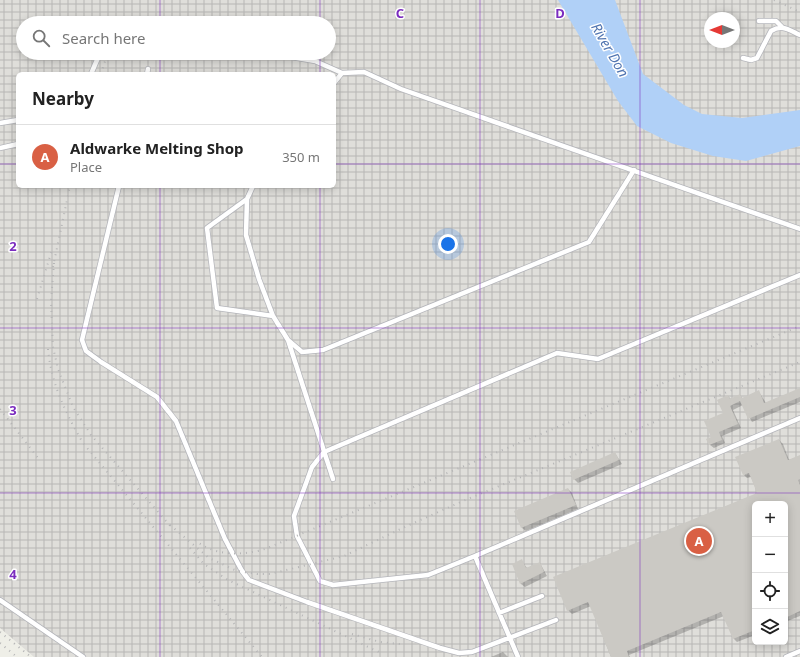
<!DOCTYPE html>
<html lang="en">
<head>
<meta charset="utf-8">
<style>
  body { margin:0; font-family:"Noto Sans",sans-serif; background:#f6f6f6; color:#222 }
  .controls { position:absolute; right:12px; bottom:12px; display:grid; overflow:hidden; border-radius:6px; box-shadow:0 2px 10px #0003 }
  .controls button { width:36px; height:36px; display:grid; place-items:center; padding:0; border:0; border-bottom:1px solid #e0e0e0; background:#fff; color:#222; font:20px sans-serif }
  .compass { position:absolute; left:704px; top:12px; width:36px; height:36px; border-radius:50%; background:#fff; box-shadow:0 2px 10px #0003; rotate:270deg }
  .you { position:absolute; left:448px; top:244px; width:14px; height:14px; margin:-10px; border:3px solid #fff; border-radius:50%; background:#1a73e8; box-shadow:0 0 0 6px #1a73e833 }
  .badge { display:grid; place-items:center; width:26px; height:26px; border-radius:50%; background:#d96044; color:#fff; font-size:13px; font-weight:700 }
  .pin { position:absolute; translate:-50% -50%; border:2px solid #fff; box-shadow:0 1px 4px #0006 }
  .list { margin:0; padding:0; list-style:none }
  h2 { display:flex; justify-content:space-between; align-items:center; height:52px; margin:0; padding:0 16px; font-size:17px }
  h2 small { font-size:13px; font-weight:400; color:#767676 }
  .list li { display:grid; grid-template-columns:26px 1fr auto; gap:12px; align-items:center; box-sizing:border-box; height:64px; padding:0 16px; border-top:1px solid #e0e0e0 }
  .list b { display:block; font-size:15px; white-space:nowrap }
  .list p { margin:0; font-size:13px; white-space:nowrap; color:#767676 }
  .list em { font-size:13px; font-style:normal; color:#767676 }
  .icon { flex:none; width:22px; height:22px; fill:none; stroke:currentColor; stroke-width:2; stroke-linecap:round; stroke-linejoin:round }
  .map { position:relative; flex:none; width:800px; height:657px; overflow:hidden }
  .search { position:absolute; background:#fff; box-shadow:0 2px 10px #0003; left:16px; top:16px; width:320px; height:44px; display:flex; align-items:center; gap:10px; box-sizing:border-box; padding:0 14px; border-radius:22px; color:#767676; font-size:15px }
  .panel { position:absolute; background:#fff; box-shadow:0 2px 10px #0003; left:16px; top:72px; width:320px; height:116px; border-radius:6px }
  .map>svg:first-child { display:block }
  .industrial { fill:url(#industrial-grid); fill-rule:evenodd }
  .water { fill:#b0d0f7 }
  .shadow { fill:#0003 }
  .building { fill:#cbc9c4 }
  .lines { fill:none; stroke-linecap:round; stroke-linejoin:round }
  .lane-casing { stroke:#b5b6bb; stroke-width:6 }
  .lane { stroke:#fff; stroke-width:4.5 }
  .rail { stroke:#b5b5b6; stroke-width:2; stroke-dasharray:1 5; stroke-linecap:butt }
  .grid { fill:none; stroke:#7b2cbf; stroke-width:1; stroke-opacity:0.55 }
  .labels { text-anchor:middle; stroke-width:3; stroke-linejoin:round; paint-order:stroke }
  .water-label { font-size:14px; font-style:italic; fill:#5175b1; stroke:#fff }
  .grid-label { font-size:13px; text-anchor:middle; font-weight:bold; fill:#7b2cbf; stroke:#fff; stroke-width:3; stroke-linejoin:round; paint-order:stroke }
</style>
</head>
<body>
<div class="map">
<svg width="800" height="657" viewBox="0 0 800 657">
  <defs>
    <pattern id="industrial-grid" width="8" height="8" patternUnits="userSpaceOnUse"><rect width="8" height="8" fill="#dfdeda"/><path d="M0 4h8M4 0v8" fill="none" stroke="#b8b7b5"/></pattern>
  </defs>
  <rect width="100%" height="100%" fill="#efefe8"/>
  <path class="industrial" d="M0,0h800v657h-766l-34,-29zM710,18h24v24h-24zM23,23h306v30h-306zM18,74h316v112h-316zM755,504h30v138h-30z"/>
  <path class="water" d="M558,0h57l28,74 41,31 18,9 40,4 58,-8v36l-54,15 -33,-5 -42,-13 -34,-17 -19,-25z"/>
  <path class="shadow" d="M800,389v13l-48,20 -9,-17 -10,5 8,18 -19,8 3,7 -11,5 -4,-3 14,-31 4,-18 3,3 9,-4 3,4 16,-7 7,11z
    M779,440l4,4 6,16 11,-4v160l-15,6v-118h-30v131l-18,7 -3,-3 -10,-23 -95,39 1,2h-19l-20,-51 -19,8 -4,-4 190,-116 -7,-17 -4,1 -3,-3z
    M615,453l7,11 -44,19 -4,-4z
    M568,489l4,4 6,16 -52,22 -4,-3 -7,-16z
    M522,561l5,7 13,-5 7,13 -22,11 -4,-3 -8,-19z
    M503,652l5,5h-17z"/>
  <path class="building" d="M800,388v9l-52,22 -8,-18 -10,5 8,18 -19,8 3,8 -13,5 -3,-6 5,-2 -7,-16 19,-8 -6,-13 11,-5 2,4 10,-5 2,4 17,-8 5,13z
    M779,439l9,21 12,-5v24l-2,1 2,5v126l-15,7v-114h-30v126l-22,9 -12,-27 -94,39 2,6h-18l-23,-55 -21,9 -14,-34 204,-84 -8,-20 -6,2 -8,-18z
    M615,452l4,8 -46,20 -3,-8z
    M568,488l8,17 -55,23 -7,-17z
    M522,559l4,9 14,-6 4,10 -24,12 -8,-20z"/>
  <g class="lines">
    <g class="lane-casing">
      <path id="lane" d="M759,21h17l6,6
        M268,53l47,8 27,12
        M743,58l8,2 6,-2 14,-27c11,-7 18,-1 29,4
        M91,74l9,-21
        M147,74l1,-5
        M334,83l8,-10 22,-1 37,17 399,140
        M0,123l18,-3
        M0,148l18,-4
        M119,186l-37,154 4,11 15,11 56,35 19,24 49,118 17,32 7,9 58,22 133,46 19,5 13,-1 84,-32
        M253,186l-6,13 -40,29 10,80 56,8 15,24 45,139
        M247,199l-1,36 13,44 14,37
        M288,340l14,12 21,-2 266,-108 45,-72
        M475,556l-47,19 -95,10 -13,-4 -23,-45 -3,-20 18,-49 12,-15 233,-99 41,6 202,-84
        M0,600l83,57
        M499,613l43,-17
        M518,657l-43,-101 325,-138
        M786,657l14,-6"/>
    </g>
    <use href="#lane" class="lane"/>
    <path class="rail" d="M774,0l26,12
      M101,74l5,-16
      M54,263l-3,38 2,46 5,22 15,38 18,28 82,94
      M53,267l17,-81
      M37,299l15,-49
      M48,349c3,34 18,65 35,94l179,214
      M0,409l38,49
      M170,525l39,33 28,13 20,3h13l74,-18 63,-30 56,-25 337,-139
      M195,540c19,16 47,16 70,9l535,-223
      M190,548l14,16 24,16 155,74
      M0,632l31,25
      M352,634l28,8 20,2
      M0,643l17,14"/>
  </g>
  <path class="grid" d="M160,0v23M320,0v23M480,0v657M640,0v657M160,53v21M320,53v21M0,164h18M334,164h466M160,186v471M320,186v471M0,328h800M0,493h800"/>
  <g class="labels">
    <g class="water-label">
      <text transform="translate(610 50) rotate(60)" y="5">River Don</text>
    </g>
  </g>
  <g class="grid-label">
    <text x="400" y="18">C</text>
    <text x="560" y="18">D</text>
    <text x="13" y="251">2</text>
    <text x="13" y="415">3</text>
    <text x="13" y="579">4</text>
  </g>
</svg>
<div class="controls">
<button>+</button>
<button>−</button>
<button><svg class="icon" aria-label="locate" viewBox="0 0 24 24"><circle cx="12" cy="12" r="6"/><path d="M12 2v4M12 18v4M2 12h4M18 12h4"/></svg></button>
<button><svg class="icon" aria-label="layers" viewBox="0 0 24 24"><path d="M12 4l9 5-9 5-9-5zM3 14l9 5 9-5"/></svg></button>
</div>
<svg class="compass" viewBox="-18 -18 36 36"><path d="M0-13l5 13h-10z" fill="#e53935"/><path d="M0 13l5-13h-10z" fill="#767676"/></svg>
<div class="you"></div>
<div class="pin badge" style="left:699px;top:541px">A</div>
<div class="search"><svg class="icon" aria-label="search" viewBox="0 0 24 24"><circle cx="10" cy="10" r="6"/><path d="M15 15l6 6"/></svg>Search here</div>
<section class="panel">
<h2>Nearby<small></small></h2>
<ul class="list">
<li><span class="badge">A</span><div><b>Aldwarke Melting Shop</b><p>Place</p></div><em>350 m</em></li>
</ul>
</section>
</div>
</body>
</html>
